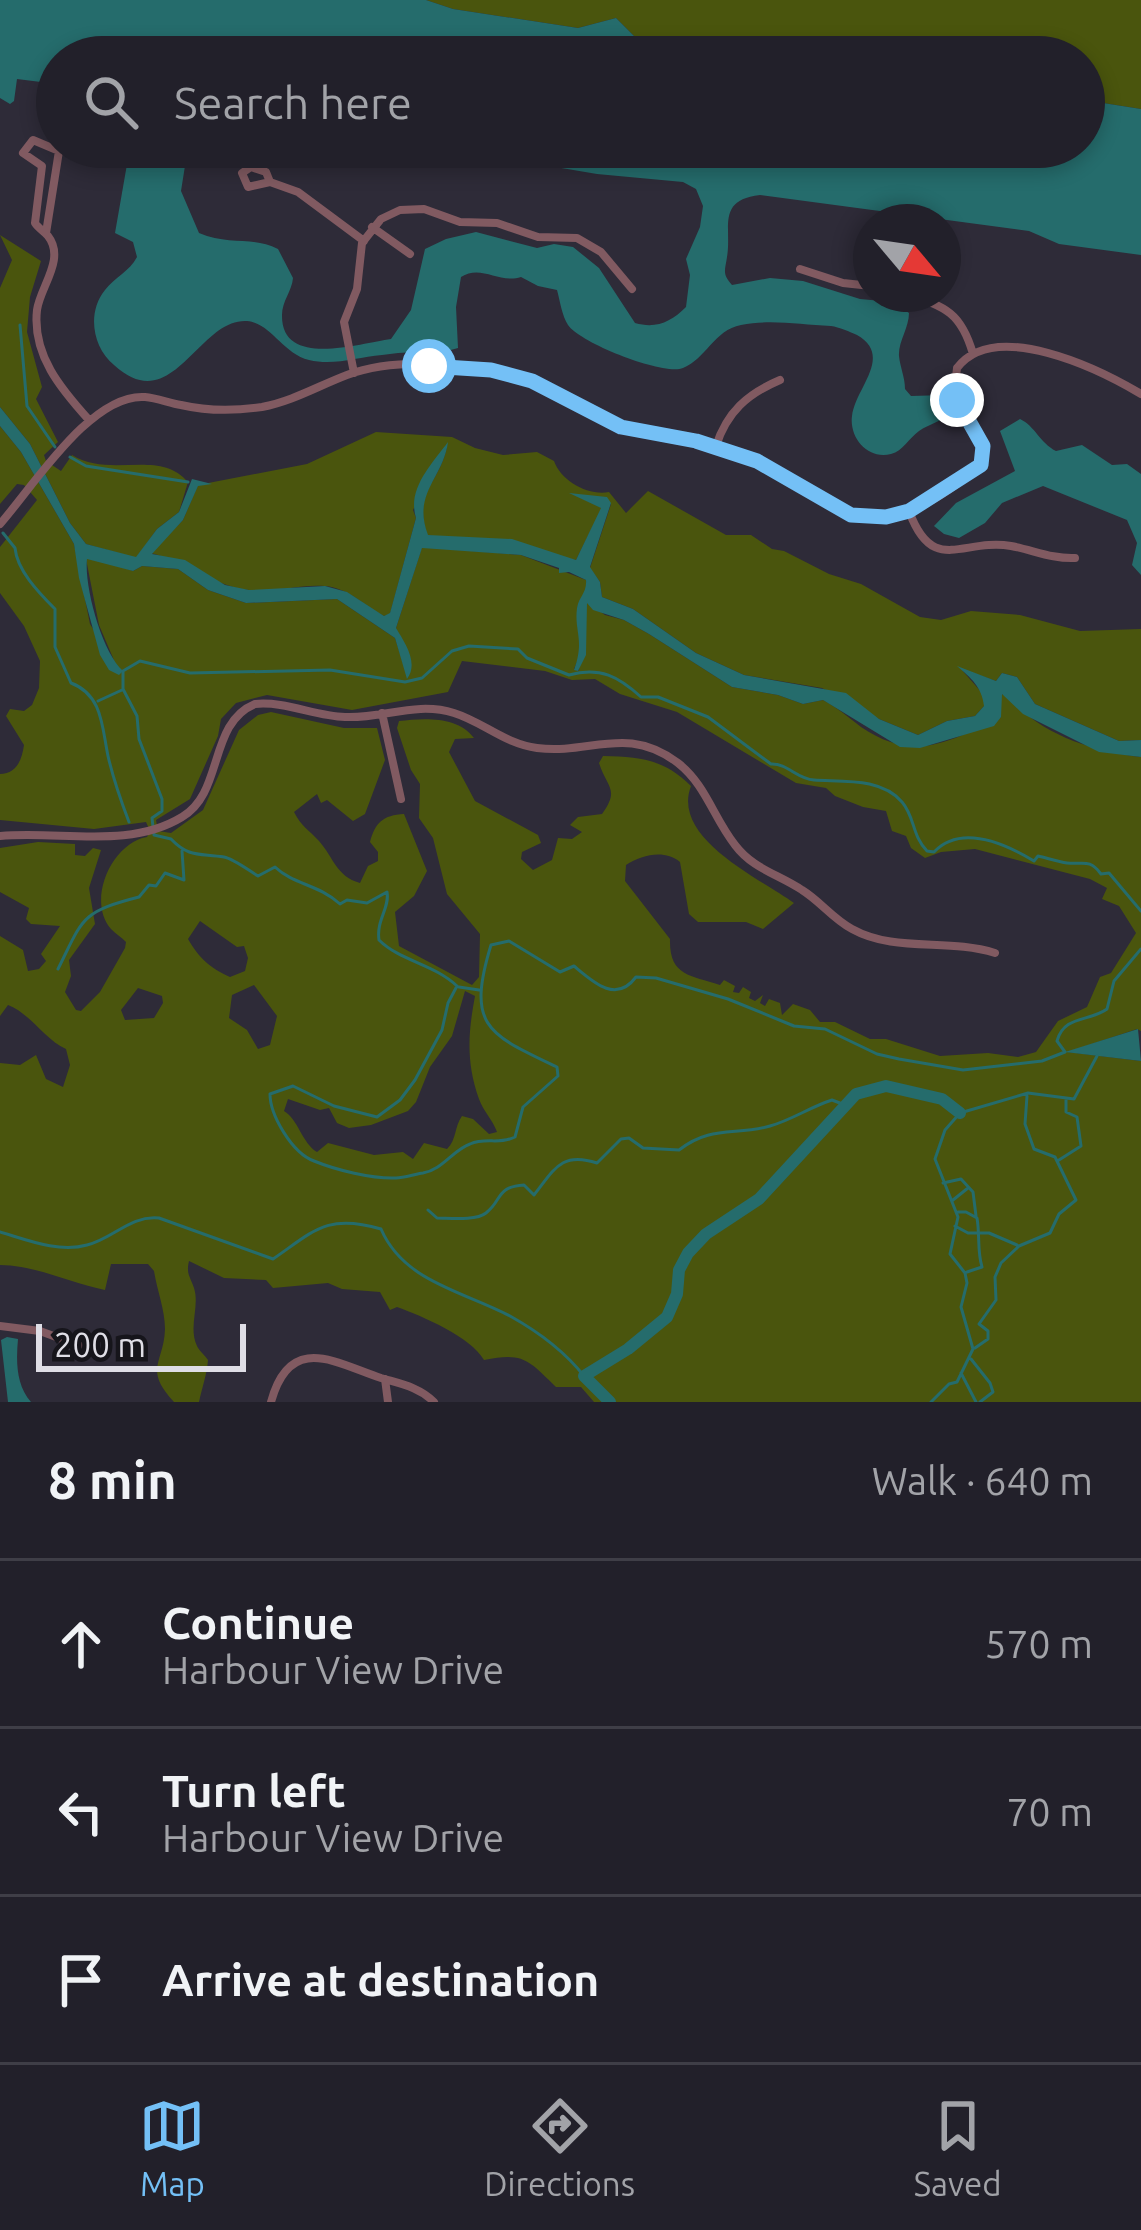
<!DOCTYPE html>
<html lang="en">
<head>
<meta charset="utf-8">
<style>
  body { margin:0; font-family:Ubuntu,sans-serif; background:#2a2832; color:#f1f3f6 }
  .compass { position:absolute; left:853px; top:204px; width:108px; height:108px; border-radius:50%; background:#22202a; box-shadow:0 6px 18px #0003; rotate:119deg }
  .scale { position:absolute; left:36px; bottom:30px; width:210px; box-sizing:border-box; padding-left:12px; border:6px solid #dfdee6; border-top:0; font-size:33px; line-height:42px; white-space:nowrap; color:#dfdee6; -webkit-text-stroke:9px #16151b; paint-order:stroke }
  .stop { position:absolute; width:36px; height:36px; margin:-27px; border:9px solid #74c0f6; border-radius:50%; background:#fff }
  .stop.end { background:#74c0f6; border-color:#fff; box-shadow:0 3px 12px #0008 }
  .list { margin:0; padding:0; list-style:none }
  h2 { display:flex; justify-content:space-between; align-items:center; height:156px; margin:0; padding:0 48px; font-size:51px }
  h2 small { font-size:39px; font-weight:400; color:#a2a3a8 }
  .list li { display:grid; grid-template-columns:78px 1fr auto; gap:36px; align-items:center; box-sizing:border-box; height:168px; padding:0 48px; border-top:3px solid #3f3e47 }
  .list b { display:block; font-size:45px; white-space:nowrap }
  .list p { margin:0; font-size:39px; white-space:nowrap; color:#a2a3a8 }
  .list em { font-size:39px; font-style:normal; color:#a2a3a8 }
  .icon { flex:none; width:66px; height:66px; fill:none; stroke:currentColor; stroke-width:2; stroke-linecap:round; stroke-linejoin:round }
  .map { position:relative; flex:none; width:1141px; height:1402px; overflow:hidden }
  .search { position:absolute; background:#22202a; box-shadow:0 6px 18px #0003; left:36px; right:36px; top:36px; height:132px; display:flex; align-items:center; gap:30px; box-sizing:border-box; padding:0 42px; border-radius:66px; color:#a2a3a8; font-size:45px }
  .sheet { height:660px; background:#22202a }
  nav { display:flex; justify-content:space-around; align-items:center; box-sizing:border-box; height:168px; border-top:3px solid #3f3e47; background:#22202a; font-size:33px; color:#a2a3a8 }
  nav a { display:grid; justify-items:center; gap:6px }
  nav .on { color:#74c0f6 }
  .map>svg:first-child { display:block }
  .green { fill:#4a550d; fill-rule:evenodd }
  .water { fill:#256c6c }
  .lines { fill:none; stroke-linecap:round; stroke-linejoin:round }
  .stream { stroke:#256c6c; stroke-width:3 }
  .river { stroke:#256c6c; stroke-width:12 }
  .street { stroke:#815a61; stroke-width:8 }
  .route { stroke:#74c0f6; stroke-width:15 }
</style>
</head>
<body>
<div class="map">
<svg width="1141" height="1402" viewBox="0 0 1141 1402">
  <rect width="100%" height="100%" fill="#2e2b38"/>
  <path class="green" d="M426,0h715v109l-57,-9v-43h-332l-115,-18 -21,-21 -38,10 -125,-19z
    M0,235l41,26 -11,36 -3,35 15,55 -6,12 22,43 -14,13 2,6 15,10 11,-16c39,24 87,-7 116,27l-9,30 -22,17 -21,29 -50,-14 -16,-21 -40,-79 -30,-37v-119l12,-28z
    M0,426l21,26 53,92 16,80 26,41 -17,-40 -13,-66 9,-1 38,13 9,-5 36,3 30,21 38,13 91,-4 58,39 13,41 -12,-51 26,-81 99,8 65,25 2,9 -11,19 4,44 -7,17 4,2 1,-1 7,-69 19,14 19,5 25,14 83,53 46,8 25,9 20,-4c15,8 25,17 38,27 53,36 88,15 140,-10v-23l5,1c34,39 85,56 135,62v274l-4,-2 -69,23 73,9v341h-547l-13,-15h-25c-28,-27 -32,-35 -72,-27 -13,-23 -62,-44 -87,-53l-7,3 -10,-18 -38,-3 -14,-6 -55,5 -7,-8 -42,-2 -35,-17c-3,13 1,15 5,27 6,18 -6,39 3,58 2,5 8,9 11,14 -1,14 -6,28 -9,42h-25c-31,-33 -10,-39 -9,-73 0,-19 -8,-39 -11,-58l-6,-7h-37l-6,26c-34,-7 -71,-25 -105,-25v-202l20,2 16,-10 10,24 17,8 7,-22 -4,-16c-22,-10 -35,-35 -58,-44l-8,11v-80l23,14 5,21 11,-2 7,-8 -5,-7 19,-28 -29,-2 -5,-5 3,-11 -29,-16v-44l38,-6 37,2v11l10,1 8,-8 8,2 -12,38 6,36 -26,36 2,16 -6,16 11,18 5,1 19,-19 25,-44 1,-6c-5,-5 -10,-8 -15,-13 -25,-29 1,-86 36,-92l3,-6 -4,-9 -52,7 -94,-9v-46c17,0 22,-15 24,-29l-18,-29 4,-7 14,2 8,-6 7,-17 1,-27 -16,-35 -24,-33v-46l37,-47 -13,-15 -7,-1 -17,20zM462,661l83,10 27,9 23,-1 25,15 57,18 119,71 30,5 9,8 28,11 23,4 6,20 14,5 5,12 14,10 16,-6 34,-3 115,30 17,9 -5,11 17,7 17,27 -25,40 -11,4 -13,30 -29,14 -22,31 -18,5 -30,-4 -48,3 -54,-17h-16l-35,-17h-15l-10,-12 -17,-6 -11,11 -2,-12 -11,-4 -4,7 -5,-3 3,-8 -8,6 -6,-3 2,-6 -8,-5 -4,6 -6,-1 2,-6 -11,-6 -4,5c-30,-10 -51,-9 -50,-46l-45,-58 1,-16c16,-10 38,-16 54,-3l9,52 9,8h48l17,7 31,-26c-35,-25 -123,-65 -103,-117 -27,-27 -51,-29 -88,-30l-4,7c8,25 21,26 3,51l-24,3 -8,8 12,7 -10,7 -14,-1 -6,22 -19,10 -12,-11 1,-7 19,-9 -3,-8 -63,-34 -26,-49 6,-13 19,-1c-16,-22 -50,-20 -75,-17l-2,7 14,42 9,14 -1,34 14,20 14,56 33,40 -1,43 -7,8 -73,-39 -4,-34 19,-16 13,-25 -23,-57c-21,1 -29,9 -34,28l8,10v9l-10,5 -8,17c-24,-7 -26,-25 -41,-42 -10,-11 -18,-15 -25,-29l23,-18 4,9 6,-3 26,21 12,-7 20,-54 -8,-32h-33l-73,-16 -13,3 -19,15 -36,80 -32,23 -13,-2 -2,-11 34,-21 28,-63 3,-17 15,-16 31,-8 85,15 96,-18zM200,921l37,26 7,-1 4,12 -3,13 -15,6c-20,-9 -31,-19 -42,-38zM254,985l23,31 -7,29 -12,4 -11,-19 -18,-12 3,-23zM138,988l24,8 1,7 -9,15 -29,2 -4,-10zM465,991l10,5c-7,37 -9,67 4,103 4,12 14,21 18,33l-8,2 -16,-15 -11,-3c-8,11 -5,23 -15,33l-23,-6 -11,16 -10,-7 -29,3 -46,-12 -11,9c-15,-9 -19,-33 -33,-41l4,-12 32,11 9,-2 8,15 12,5 22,-3 37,-14 8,-9 14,-35 22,-31z
    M376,432l76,5 23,11 28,7 34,-3 17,9c7,20 34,35 55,31l17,21 22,-22 78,44h25l21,14 12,2 45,23 32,10 59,33 21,3 30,-9 49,4 60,16 61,-2v111l-22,1 -84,-37 -18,-27 -15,-4 -6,8 -35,-12 22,25 2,11 -10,11 -28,5 -29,14 -39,-16 -57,-31 -78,-13 -48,-22 -63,-44 -31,-12 -2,-15 -10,-14 21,-64 -36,-9 27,13 -26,52 -149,-25c-14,-46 13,-51 20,-89l-34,64 3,8 -26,96 -6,2c-20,-10 -35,-28 -59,-30 -25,-2 -51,7 -76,4 -32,-3 -65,-28 -98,-37l32,-33 15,-35 109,-21z"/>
  <path class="water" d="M0,0h426l27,9 125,19 38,-10 21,21 115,18h-695v27l-40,-5 -3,22 -4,3 -10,-6z
    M1084,100l57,9v146l-82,-11 -30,-13 -269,-36c-44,5 -28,33 -33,62 -2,14 -5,17 5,28l38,-7 33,3 57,18 33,3 16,11c0,15 -11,29 -10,43 1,11 6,21 6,33l6,7 35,-1 5,7v12c-9,7 -22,10 -32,17 -10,7 -16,20 -28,23 -23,6 -42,-16 -39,-38 3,-28 42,-60 5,-81 -7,-3 -18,-8 -26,-9 -31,-1 -59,-7 -90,-1 -27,5 -35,34 -58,43 -19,8 -103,-25 -115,-43 -6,-9 -8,-24 -11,-35l-19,-4 -17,-9c-22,7 -40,-13 -60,0l-5,30 2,41 -11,3c-21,0 -44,1 -65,4 -25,2 -48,11 -73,5 -27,-7 -38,-37 -62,-39 -49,-3 -74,98 -133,44 -22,-18 -27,-53 -9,-75 10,-13 24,-18 32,-33l-4,-15 -18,-9 15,-86h58l-7,44 18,42c31,13 54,3 79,16l15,29c-1,13 -11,23 -11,37 -1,54 78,28 109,24l20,-29 14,-61 21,-10 30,-7 61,16 17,-4 19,3 26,21 36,55c21,6 36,-1 51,-16l4,-32 -4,-16 14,-32 3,-21 -7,-17 -13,-7 -86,-8 -160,-27h647z
    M0,407l30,37 40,79 16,21 50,13 21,-28 22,-17 13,-33 20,5 -14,2 -15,34 -31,34 33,6 40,25 24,5 76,-4 22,6 37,24 6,-3 26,-95c-9,-29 15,-53 32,-76 -5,37 -36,51 -20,93l84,4 64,21 25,-52 -32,-15 38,4 4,6 -21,64 10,15 2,15 31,12 63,44 48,22 102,18 33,26 39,16 29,-14 28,-5 9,-10c-2,-19 -13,-28 -27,-40l39,15 6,-8 15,4 18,27 84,37 22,-1v17l-42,-5 -76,-38 -21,-20 -1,23 -7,9 -74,22 -20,-1 -77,-47 -20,4 -25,-9 -46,-8 -83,-53 -25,-14 -31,-10 -6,-7 -1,52 -8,16 -4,-1c11,-31 0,-38 3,-62 2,-12 10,-15 9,-28l-17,-8 -10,1v-5l-38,-13 -99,-7 -26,80c9,15 23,35 11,51l-12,-41 -58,-39 -91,4 -38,-13 -30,-21 -36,-3 -9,5 -46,-12c-3,28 15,93 36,112l-4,4 -10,-5 -9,-15 -21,-77 -5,-34 -53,-92 -21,-26z
    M1020,419c15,7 20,24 36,32l26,-6 30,20 15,-1 14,10v101l-9,-10 5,-22 -10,-23 -84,-34 -41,17 -17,20 -26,15 -15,-4 -10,-8 22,-23 59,-32 -15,-40z
    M1138,1029l3,32 -76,-9z
    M7,1337l11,2c-2,22 -2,46 13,63h-23l-7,-62z"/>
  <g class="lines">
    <path class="stream" d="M20,325l7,81 28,41
      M70,457l16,9 102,16
      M3,533l12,15c2,22 23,44 40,61v38l16,36c32,12 31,45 37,73 5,22 13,45 21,66
      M98,701l24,-11
      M1141,911l-32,-38 -8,1c-12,-16 -18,-9 -34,-11 -9,-1 -20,-5 -29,-7l-4,5c-30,-18 -73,-37 -100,-9l-7,-1c-15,-15 -12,-34 -25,-49 -21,-25 -61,-20 -88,-22 -17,-1 -27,-17 -43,-16l-63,-47 -50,-20h-17c-22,-20 -41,-31 -72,-22l-42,-17 -9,-9 -49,-3 -17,5 -30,27 -17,4 -75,-12 -140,3 -50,-12 -17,10v18l14,27 2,23 23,60v12l-10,7 2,17 17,4c18,19 29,14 53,18 10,2 24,13 34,19l17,-9c19,18 43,17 65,37l7,-4 20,3 20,-11c3,16 -11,28 -8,48 21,21 55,24 78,46l-9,17 -6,27 -27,50 -15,20 -23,17 -43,-11 -41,-20 -23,8c0,21 22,59 44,67 22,9 58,18 82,17 8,0 19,-4 27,-5 19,-3 30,-23 47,-29 16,-7 29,1 45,-7l8,-30 35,-31 -1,-9c-69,-33 -91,-40 -66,-122l18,-4 51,31 14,-6c19,16 42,38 62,11l20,1 72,21 66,27 31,3 52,25 22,5 64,11 79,-9 23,-9 -8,-11c7,-26 32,-19 50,-32l7,-28 27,-32
      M58,969c25,-50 22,-57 81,-72l10,-12 7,1 9,-13 19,7 -2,-29
      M459,987l20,3
      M1059,1160l22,-14 -4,-29 -11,-5v-12
      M943,1183l18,-4 12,13 3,24
      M953,1200l15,-12
      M428,1210l9,8c12,0 39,3 49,-5 17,-13 9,-26 38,-28l10,10c20,-25 27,-44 63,-32l24,-24 8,-1 14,10 36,2c32,-25 56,-14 91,-24 22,-6 40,-19 62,-26l13,5
      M958,1212h8l11,6c3,17 0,33 5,49l-15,5
      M955,1226l13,7h21l28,12
      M0,1232c27,8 59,21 87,13 26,-6 43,-30 72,-27l114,41c41,-28 54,-46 108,-30 23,53 82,62 129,87 27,15 55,36 74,60
      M975,1348l13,-9v-8l-9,-7 17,-24 -1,-23 6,-14 18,-17 31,-13 9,-19 17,-14 -21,-43 -21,-8 -9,-25 2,-28
      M971,1359l19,24 3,9 -13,10
      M961,1373l15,29
      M931,1402l18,-18 8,-2 16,-33 -12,-42 6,-24 -2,-10 -15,-19 8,-37 -23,-58 10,-29 15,-17 68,-20 46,6 23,-43"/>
    <path class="river" d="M610,1402l-26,-26 44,-27 39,-32 10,-23 2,-24 9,-17 18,-19 53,-35 97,-105 30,-8 56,13 18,14"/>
    <path class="street" d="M270,182l-22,5 -6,-14 9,-6 15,5 4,10 28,10 66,49
      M372,227l38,27
      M46,233l13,-82 -26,-11 -10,13 19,13 -7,57c3,5 9,8 13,13 18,23 -8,51 -11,74 -5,45 24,79 52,110
      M800,269l43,14 28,3
      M907,294c38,13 54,18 66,60
      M354,373l-10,-51 13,-33 5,-46 19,-24 19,-9 24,-1 36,13 37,1 41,14 39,1 24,14 31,37
      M716,446c11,-34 31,-52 64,-66
      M909,511c24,65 53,27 102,35 22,4 41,13 64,12
      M0,524c33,-37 91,-131 145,-127 12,1 24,6 36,8 26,6 54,6 81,2 31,-6 56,-21 85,-32 43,-16 100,-12 144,-5 51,8 86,42 133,58 44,15 89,13 132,33 40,19 76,57 122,57 37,-1 76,-30 103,-53 11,-30 -31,-49 -24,-97 38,-50 142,1 184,26
      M382,713l19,86
      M0,836c59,-6 128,14 182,-19 42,-24 26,-94 73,-113 30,-3 60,12 90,13 37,2 71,-16 109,-4 29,9 51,31 83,35 54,7 89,-24 141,15 28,22 35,54 57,82 18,24 43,29 67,45 18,11 31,29 50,39 43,24 96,9 143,24
      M0,1326l40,5 43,16
      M385,1379l3,23
      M271,1402c19,-70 65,-39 110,-24 20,6 38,9 53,24"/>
  </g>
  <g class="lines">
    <path class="route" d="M429,366l62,4 41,11 89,46 75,14 61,20 94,54 35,2 23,-6 72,-46 2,-19 -26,-46"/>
  </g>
</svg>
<svg class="compass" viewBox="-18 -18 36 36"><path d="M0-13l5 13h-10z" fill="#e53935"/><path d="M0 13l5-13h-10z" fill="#a2a3a8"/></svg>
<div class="scale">200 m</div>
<div class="stop" style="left:429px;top:366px"></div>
<div class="stop end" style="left:957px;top:400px"></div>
<div class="search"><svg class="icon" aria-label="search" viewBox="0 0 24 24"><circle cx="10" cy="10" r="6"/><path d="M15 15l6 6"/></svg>Search here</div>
</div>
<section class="sheet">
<h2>8 min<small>Walk · 640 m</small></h2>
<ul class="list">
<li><svg class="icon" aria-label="ahead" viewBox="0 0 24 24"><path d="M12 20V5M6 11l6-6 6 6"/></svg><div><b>Continue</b><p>Harbour View Drive</p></div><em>570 m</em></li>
<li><svg class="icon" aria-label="left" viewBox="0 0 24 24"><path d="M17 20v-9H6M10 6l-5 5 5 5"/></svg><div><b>Turn left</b><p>Harbour View Drive</p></div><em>70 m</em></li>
<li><svg class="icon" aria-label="arrive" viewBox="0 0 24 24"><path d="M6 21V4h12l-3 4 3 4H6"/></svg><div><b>Arrive at destination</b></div></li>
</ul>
</section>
<nav>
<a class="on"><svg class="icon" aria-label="map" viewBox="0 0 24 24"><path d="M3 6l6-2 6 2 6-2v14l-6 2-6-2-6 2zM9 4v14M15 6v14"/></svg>Map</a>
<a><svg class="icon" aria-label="directions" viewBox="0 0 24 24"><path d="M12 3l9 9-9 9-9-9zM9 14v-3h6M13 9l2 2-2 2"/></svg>Directions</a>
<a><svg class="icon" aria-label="saved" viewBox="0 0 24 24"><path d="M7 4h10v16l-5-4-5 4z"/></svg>Saved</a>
</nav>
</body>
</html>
